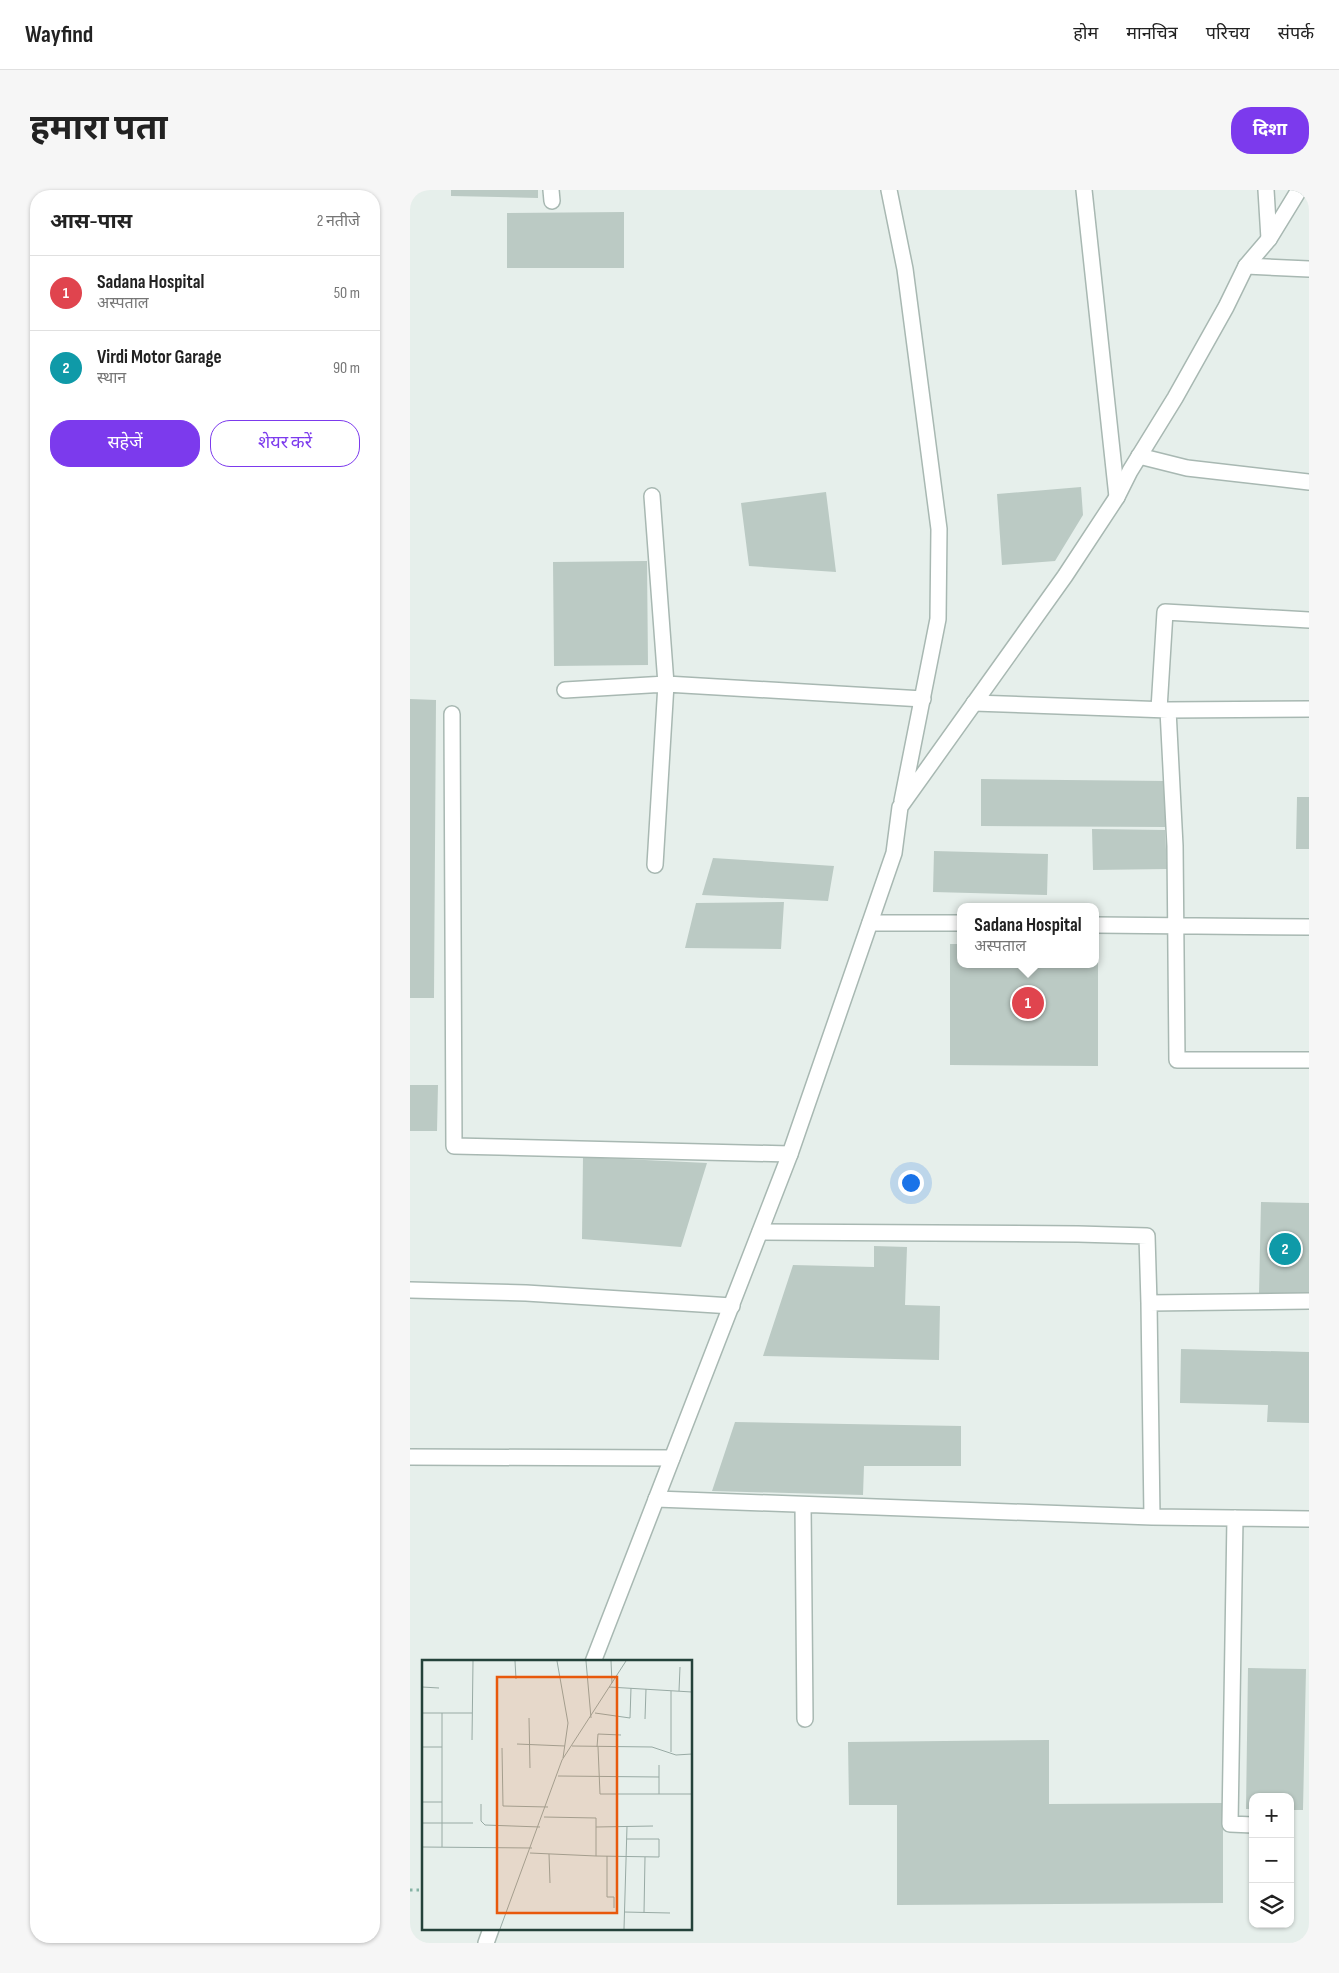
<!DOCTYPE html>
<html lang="hi">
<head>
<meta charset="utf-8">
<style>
  body { margin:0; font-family:"Sofia Sans Condensed","Noto Sans Devanagari",sans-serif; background:#f6f6f6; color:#222 }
  .controls { position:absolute; right:15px; bottom:15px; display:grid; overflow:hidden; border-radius:10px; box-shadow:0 1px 4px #0004 }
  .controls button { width:45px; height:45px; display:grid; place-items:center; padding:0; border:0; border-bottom:1px solid #e0e0e0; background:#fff; color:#222; font:25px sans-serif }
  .you { position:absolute; left:500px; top:992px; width:18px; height:18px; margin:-12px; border:4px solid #fff; border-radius:50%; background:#1a73e8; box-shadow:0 0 0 8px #1a73e833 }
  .badge { display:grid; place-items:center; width:32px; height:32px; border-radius:50%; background:#7c3aed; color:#fff; font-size:16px; font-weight:700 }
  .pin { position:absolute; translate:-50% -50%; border:2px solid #fff; box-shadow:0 1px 5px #0006 }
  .popup { position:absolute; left:547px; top:713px; width:142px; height:65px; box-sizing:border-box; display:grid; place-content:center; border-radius:10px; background:#fff; filter:drop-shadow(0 1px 4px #0005); font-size:16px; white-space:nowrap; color:#767676 }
  .popup b { font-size:19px; color:#222 }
  .popup::after { content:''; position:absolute; left:50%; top:100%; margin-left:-10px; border:10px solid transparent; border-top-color:#fff }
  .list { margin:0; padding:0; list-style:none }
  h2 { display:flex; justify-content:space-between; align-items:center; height:65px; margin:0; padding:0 20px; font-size:21px }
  h2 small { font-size:16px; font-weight:400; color:#767676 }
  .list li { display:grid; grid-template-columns:32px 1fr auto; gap:15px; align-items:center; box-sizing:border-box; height:75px; padding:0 20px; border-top:1px solid #e0e0e0 }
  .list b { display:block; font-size:19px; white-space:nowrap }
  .list p { margin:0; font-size:16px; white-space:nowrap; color:#767676 }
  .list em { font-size:16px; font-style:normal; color:#767676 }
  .actions { display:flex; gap:10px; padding:15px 20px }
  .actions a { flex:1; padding:11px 0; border:1px solid #7c3aed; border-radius:20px; text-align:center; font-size:18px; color:#7c3aed }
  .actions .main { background:#7c3aed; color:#fff }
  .icon { flex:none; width:28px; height:28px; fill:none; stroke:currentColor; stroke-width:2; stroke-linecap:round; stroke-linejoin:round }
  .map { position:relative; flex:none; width:899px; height:1753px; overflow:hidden; border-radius:20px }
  header { display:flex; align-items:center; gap:30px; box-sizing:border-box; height:70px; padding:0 25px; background:#fff; border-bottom:1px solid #e0e0e0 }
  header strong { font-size:24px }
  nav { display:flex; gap:28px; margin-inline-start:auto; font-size:18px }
  .intro { display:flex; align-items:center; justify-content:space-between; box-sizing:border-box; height:120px; padding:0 30px }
  h1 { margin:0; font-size:35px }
  .button { padding:12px 22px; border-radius:20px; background:#7c3aed; color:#fff; font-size:18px; font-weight:700 }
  main { display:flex; gap:30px; padding:0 30px }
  aside { flex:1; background:#fff; border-radius:20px; box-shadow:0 1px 4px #0004 }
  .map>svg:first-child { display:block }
  .building { fill:#bbcac4 }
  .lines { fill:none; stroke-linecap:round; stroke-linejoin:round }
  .minor-casing { stroke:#a8b8b2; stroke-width:18 }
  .tertiary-casing { stroke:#a8b8b2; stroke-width:18 }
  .path { stroke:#86b3a5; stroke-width:3; stroke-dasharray:2.5 4; stroke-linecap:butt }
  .minor { stroke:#fff; stroke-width:15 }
  .tertiary { stroke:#fff; stroke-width:15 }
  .inset-road { fill:none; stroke:#98aaa4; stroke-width:1 }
  .view { fill:#e8590c; fill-opacity:0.15; stroke:#e8590c; stroke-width:2.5 }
  .inset-edge { fill:none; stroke:#24423a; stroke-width:2.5 }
</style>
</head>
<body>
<header>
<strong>Wayfind</strong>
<nav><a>होम</a><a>मानचित्र</a><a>परिचय</a><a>संपर्क</a></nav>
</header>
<div class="intro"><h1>हमारा पता</h1><a class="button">दिशा</a></div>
<main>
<aside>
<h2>आस-पास<small>2 नतीजे</small></h2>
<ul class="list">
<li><span class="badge" style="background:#e0444e">1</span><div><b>Sadana Hospital</b><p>अस्पताल</p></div><em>50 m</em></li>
<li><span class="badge" style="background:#0f9aa8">2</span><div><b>Virdi Motor Garage</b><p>स्थान</p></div><em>90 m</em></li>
</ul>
<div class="actions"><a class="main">सहेजें</a><a>शेयर करें</a></div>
</aside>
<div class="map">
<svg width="899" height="1753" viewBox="0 0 899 1753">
  <rect width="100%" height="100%" fill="#e6efeb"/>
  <path class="building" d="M41,0h87v8l-87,-2z
    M214,22v56h-117v-55z
    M671,297l2,28 -28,46 -53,4 -5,-71z
    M416,302l10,80 -87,-6 -8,-63z
    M237,371l1,104 -94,1 -1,-104z
    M0,509l26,1 -2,298h-24z
    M571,589l186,2 -1,46 -185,-1z
    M887,607h12v52h-13z
    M682,639l73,1 2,39 -74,1z
    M524,661l114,3 -1,41 -114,-3z
    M303,668l121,8 -6,35 -126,-6z
    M374,712l-3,47 -96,-1 11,-45z
    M540,754h10v20h136v-20l2,1v121l-148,-1z
    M0,895h28l-1,46h-27z
    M173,967l124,6 -26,84 -99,-8z
    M851,1012l48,1v92h-50z
    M464,1056l33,1 -2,58 35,1 -1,54 -176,-4 30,-91 81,2z
    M771,1159l128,3v71l-42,-1 1,-17 -88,-2z
    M325,1232l226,4v40h-97l-1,29 -151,-4z
    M838,1478l58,1 -3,141h-13v-13h-37v12h-7z
    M639,1550v64l174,-1v100l-326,2v-100h-48l-1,-63z"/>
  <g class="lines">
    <g class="minor-casing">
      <path id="minor" d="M141,0l1,11
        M674,0l33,307
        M856,0l3,49
        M836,76l63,3
        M729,266l48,12 122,14
        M242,306l14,188 -11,181
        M155,500l101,-6 257,15
        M564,513l194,7 141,-1
        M749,519l6,-97 144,8
        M758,520l7,136 2,214h132
        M42,524l2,432 336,8
        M460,733h90
        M686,735l213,2
        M350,1042l318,2 69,2 2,67 160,-2
        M0,1100l116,3 206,13
        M739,1113l3,214 157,2
        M0,1267l262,1
        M246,1309l496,18
        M393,1315l2,214
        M825,1328l-5,306 23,1"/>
    </g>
    <g class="tertiary-casing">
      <path id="tertiary" d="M479,0l16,79 34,260 -1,90 -36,182
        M183,1472l197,-508 104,-301 6,-46 165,-231 52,-79 13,-26 45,-73 51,-91 20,-41 23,-27 30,-49
        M76,1753l5,-14"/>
    </g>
    <path class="path" d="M0,1700h14"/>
    <use href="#minor" class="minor"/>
    <use href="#tertiary" class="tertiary"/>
  </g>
  <g transform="translate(12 1470)">
    <rect width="270" height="270" fill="#e6efeb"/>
    <path class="inset-road" d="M93,1l1,18M135,1l11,62 -5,35M164,1l5,57M189,1l1,22M0,27l17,1M187,27l83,5M249,31v61M257,31l1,-24M0,53h50M20,53v134M173,53l35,5 1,-30M107,58l1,50M223,59l1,-30M50,80l1,-79M95,84l48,2M150,86l80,1 24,8 16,-1M0,87h20M175,87l1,-13 23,1M176,87l2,47h59M80,88l1,58 45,1M237,105v29h33M136,116l101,1M0,142h20M59,144v17l4,4 55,2M122,157l52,1v9l57,-1M0,163h51M174,167v29l63,1v-18h-32M270,174v33M0,187l110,1M108,193l66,3M127,194l1,29M185,196v41h7v11M202,252l46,1M222,253l1,-56M78,269l62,-169 64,-99M202,269l3,-103"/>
    <path class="view" d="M75,17h120v236h-120z"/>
    <rect width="270" height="270" class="inset-edge"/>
  </g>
</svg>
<div class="controls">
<button>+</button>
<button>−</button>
<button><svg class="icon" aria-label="layers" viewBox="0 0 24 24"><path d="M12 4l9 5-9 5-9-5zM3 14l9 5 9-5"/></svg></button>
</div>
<div class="you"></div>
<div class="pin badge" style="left:618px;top:813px;background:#e0444e">1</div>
<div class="popup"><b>Sadana Hospital</b>अस्पताल</div>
<div class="pin badge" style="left:875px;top:1059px;background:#0f9aa8">2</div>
</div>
</main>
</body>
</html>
